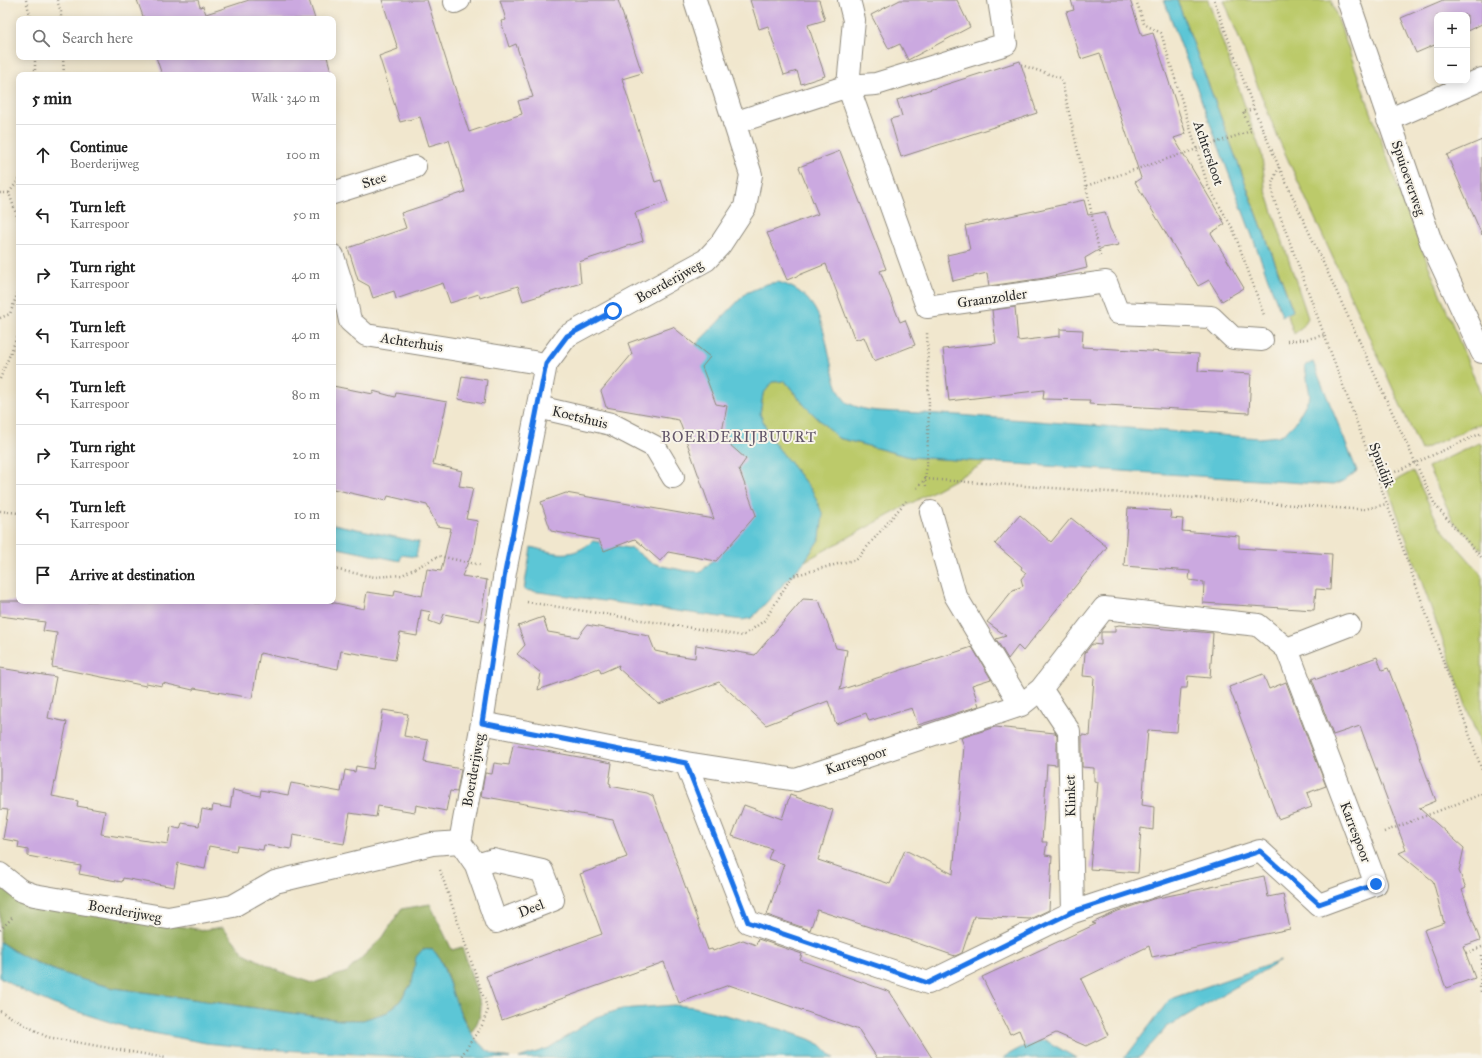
<!DOCTYPE html>
<html lang="en">
<head>
<meta charset="utf-8">
<style>
  body { margin:0; font-family:"IM FELL Great Primer",serif; background:#f6f6f6; color:#222 }
  .controls { position:absolute; right:12px; top:12px; display:grid; overflow:hidden; border-radius:8px; box-shadow:0 2px 10px #0003 }
  .controls button { width:36px; height:36px; display:grid; place-items:center; padding:0; border:0; border-bottom:1px solid #e0e0e0; background:#fff; color:#222; font:20px sans-serif }
  .stop { position:absolute; width:12px; height:12px; margin:-9px; border:3px solid #1a73e8; border-radius:50%; background:#fff }
  .stop.end { background:#1a73e8; border-color:#fff; box-shadow:0 1px 4px #0008 }
  .list { margin:0; padding:0; list-style:none }
  h2 { display:flex; justify-content:space-between; align-items:center; height:52px; margin:0; padding:0 16px; font-size:17px }
  h2 small { font-size:13px; font-weight:400; color:#767676 }
  .list li { display:grid; grid-template-columns:26px 1fr auto; gap:12px; align-items:center; box-sizing:border-box; height:60px; padding:0 16px; border-top:1px solid #e0e0e0 }
  .list b { display:block; font-size:15px; white-space:nowrap }
  .list p { margin:0; font-size:13px; white-space:nowrap; color:#767676 }
  .list em { font-size:13px; font-style:normal; color:#767676 }
  .icon { flex:none; width:22px; height:22px; fill:none; stroke:currentColor; stroke-width:2; stroke-linecap:round; stroke-linejoin:round }
  .map { position:relative; flex:none; width:1482px; height:1058px; overflow:hidden }
  .search { position:absolute; background:#fff; box-shadow:0 2px 10px #0003; left:16px; top:16px; width:320px; height:44px; display:flex; align-items:center; gap:10px; box-sizing:border-box; padding:0 14px; border-radius:8px; color:#767676; font-size:15px }
  .panel { position:absolute; background:#fff; box-shadow:0 2px 10px #0003; left:16px; top:72px; width:320px; height:532px; border-radius:8px }
  .map>svg:first-child { display:block }
  .green { fill:#bcca6b; stroke:#747a4b }
  .forest { fill:#95ae5f; stroke:#606c45 }
  .water { fill:#5cc6d6; stroke:#447880 }
  .building { fill:#cba9e0 }
  .lines { fill:none; stroke-linecap:round; stroke-linejoin:round }
  .pedestrian-casing { stroke:#8e897c; stroke-width:24 }
  .minor-casing { stroke:#8e897c; stroke-width:24 }
  .tertiary-casing { stroke:#8e897c; stroke-width:24 }
  .path { stroke:#8e897c; stroke-width:2.5; stroke-dasharray:1 3; stroke-linecap:butt }
  .pedestrian { stroke:#fff; stroke-width:22 }
  .minor { stroke:#fff; stroke-width:22 }
  .tertiary { stroke:#fff; stroke-width:22 }
  .route { stroke:#1a73e8; stroke-width:5 }
  .labels { text-anchor:middle; stroke-width:4; stroke-linejoin:round; paint-order:stroke }
  .street-label { font-size:14px; fill:#2b2b2b; stroke:#f7f3e8 }
  .neighbourhood-label { font-size:15px; letter-spacing:1px; fill:#63576a; stroke:#f7f3e8 }
</style>
</head>
<body>
<div class="map">
<svg width="1482" height="1058" viewBox="0 0 1482 1058">
  <rect width="100%" height="100%" fill="#f7f3e8"/>
  <filter id="ink" filterUnits="userSpaceOnUse"><feTurbulence type="fractalNoise" baseFrequency=".025" numOctaves="2"/><feDisplacementMap in="SourceGraphic" scale="8" xChannelSelector="R" yChannelSelector="G"/><feConvolveMatrix kernelMatrix="1 2 1 2 8 2 1 2 1" color-interpolation-filters="sRGB"/></filter>
  <filter id="wash" filterUnits="userSpaceOnUse"><feTurbulence type="fractalNoise" baseFrequency=".012" numOctaves="4" result="noise"/><feDisplacementMap in="SourceGraphic" scale="16" xChannelSelector="R" yChannelSelector="G"/><feGaussianBlur stdDeviation="0.9" result="paint"/><feColorMatrix in="noise" values="0 0 0 0 0 0 0 0 0 0 0 0 0 0 0 0 0 1.4 0 .05"/><feComposite in="paint" operator="in"/></filter>
  <g filter="url(#wash)">
    <rect width="100%" height="100%" fill="#f1e7ce"/>
    <path class="green" d="M1177,0h31l54,155 3,33 43,130 -6,10 -8,6 -7,-21 6,-3z
      M1224,0h107l75,210 76,187v26l-61,27 -143,-312z
      M785,381l20,25 33,32 72,19 77,5 -182,99 15,-23 -7,-46 -42,-53 -11,-25 3,-20 9,-12z
      M1479,443l3,2v105l-28,-28 -26,-55z
      M1413,471l27,56 42,48v175l-95,-265z"/>
    <path class="forest" d="M0,887l17,10 185,33 21,-3 21,26 39,20 30,10 34,-11 36,-35 18,-28 29,-5 22,46 10,-3 19,58c0,12 -4,19 -10,28 -5,-11 -11,-21 -16,-31 -6,-17 -9,-39 -22,-52l-10,-1 -11,34 -12,18 -12,11 -25,8h-23l-226,-32 -32,-8 -33,-12 -25,-11 -24,-15z"/>
    <path class="water" d="M1164,0h13l116,311 -11,5z
      M778,282c54,15 44,68 61,109 3,5 6,11 11,13 16,8 33,7 51,8 19,1 38,2 57,3 100,8 201,15 301,23l19,-2 7,-3 10,-10 15,-27 -5,-30 8,-4 44,109 -13,10 -11,4 -423,-28 -72,-19 -33,-32 -20,-25 -12,1 -10,12 -3,20 11,25 42,53 10,23 -3,23 -15,23 -53,57 -10,2 -218,-30 7,-43c27,7 40,12 62,-6l40,8 17,13 12,4 25,5 14,1 45,-46 -63,-168 63,-65 21,-9z
      M333,524l86,18 -3,15 -15,-2 -1,6 -67,-14z
      M0,942c34,24 73,36 114,46l226,32h23l25,-8 12,-11 12,-18 4,-26 7,-8 10,1c8,8 11,20 15,30 9,26 22,66 50,76 3,1 8,1 12,2h-96l-22,-2 -129,-7 -57,-6 -74,-14 -38,-12 -41,-13 -28,-12 -25,-15z
      M1280,961l-113,66 -28,31h-15l4,-4 42,-55z
      M674,1005l20,2 86,22 29,10 12,6 13,13h-315l30,-10 47,-31 26,-8z
      M1045,1040l31,18h-73c14,-9 26,-15 42,-18z"/>
    <g id="blocks">
      <path class="building" d="M137,0h61l2,7 3,-1 3,8 43,-14h60l6,19h-171z
        M382,0h45l42,132 53,-18 -4,-13 15,-4 -17,-53 -7,3 -8,-26 5,-1 -6,-20h118l24,73 -20,6 33,103 6,-2 7,22 -33,11 8,28 -64,21 2,21 -58,18 -5,-15 -38,12 -1,-4 -29,9 -7,-20 -47,16 -2,-8 -21,7 -4,-12 -11,-6 -10,-32 58,-20 -5,-15 64,-21 -16,-52 -20,6 -9,-29 -20,5 -21,-66 19,-7z
        M750,0h69l6,20 -17,5 17,51 -24,8 -4,-13 -13,4 -16,-49 -9,3z
        M900,0h57l13,27 -62,33 -8,-16 -11,5 -18,-34z
        M1071,0h59l12,36 11,-3 33,101 -12,4 51,86 -14,9 33,55 -22,13 -13,-21 -11,6 -63,-104 6,-4 -41,-125 -19,6 -15,-47 8,-2z
        M1443,0h39v24l-15,7v-16h-30v29l-21,9 -15,-35z
        M156,57h171l5,18h-170z
        M1020,61l17,52 -136,44 -11,-38 12,-3 -5,-16z
        M1482,140v95l-35,-80z
        M840,151l46,118 -6,2 20,51 5,-2 10,25 -41,16 -10,-24 -9,3 -29,-76 -39,16 -20,-47 51,-19 -19,-47z
        M1084,200l4,15 17,-3 5,17 9,16 -17,3 -17,10 2,10 -42,10 -56,8 -2,-13 -34,8 -6,-26 23,-5 -5,-24z
        M1015,307l3,34 42,-5v-7l23,1 -1,17 117,7 -1,17 53,3 -2,39 -160,-9 1,-4 -47,-1 1,-9 -95,11 -6,-52 53,-6 -4,-33z
        M673,327l37,30 -8,10 14,37 11,2 -6,31 25,22 -7,10 17,46 -40,46 -48,-9 -8,9 -25,-22 -31,12 -5,-11 -48,-9 -10,-29 25,-9 148,26 -35,-99 -73,-13 -5,-16 31,-37 -4,-11z
        M462,376l25,4 -3,24 -26,-5z
        M333,386l40,8v-3l22,6 1,-4 51,9 -14,62 29,7 -3,15 14,2 -7,31 12,2 -5,30 -11,25 25,4 -7,41 -36,-7 -4,11 -11,-4 2,-9 -10,-2 -4,26 -17,-3 -5,27 -54,-9 -3,18 -78,-16 -8,45 -58,-10 -1,2 -30,-7 -1,3 -16,-3v3l-94,-19 5,-34 -14,-2 2,-9 -45,-6v-15h325l39,8 3,-17 27,4 1,-6 27,6 5,-27 14,2 10,-43 -14,-2 -10,-21 -39,-9 -2,5 -53,-12z
        M1128,508l43,3 -1,7 13,1 -1,12 57,5v12l93,6 -2,36 -14,-1 -2,21 -111,-7 1,-21 -15,-2 1,-9 -66,-5z
        M1020,515l31,27 20,-24 36,29 -84,104 -5,-5 -10,13 -12,-20 10,-3 -19,-14 26,-32 10,-4 -2,-7 5,-6 -5,-4 1,-2 -27,-23z
        M803,599l16,1 17,48 11,2 -7,40 132,-43 19,32 -19,6 7,21 -61,19 -6,-17 -43,13 -3,-8 -30,11 -8,-23 -62,24 -47,-43 -60,22 -41,-36 1,-3 -18,8 -2,-5 -61,22 3,-17 -24,-19 8,-9 -7,-19 25,-9 5,15 30,5 9,-12 62,11 6,15 14,3 26,4 1,-13 59,10z
        M1119,625l94,8 -3,45 -22,-2 -1,12h-6l-4,44 -29,-2 -6,75 12,2 -1,23 -12,-2 -3,45 -48,-4 8,-87 -4,-1v-13l-12,-1v-32l8,1 4,-59 -11,-1 2,-23 7,-9 9,1v-13h14v-6z
        M1377,657l5,13 6,-2 29,75 4,17 15,41 -17,7 45,40 -5,23 7,17 -4,2 18,50 -17,6 12,32 -29,10 -22,-58 20,-7 -11,-42 -34,-28 7,-3 -46,-124 -27,9 -21,-56 4,-2 1,2z
        M0,668l56,9 -8,41 19,4 -15,74 26,5 -1,5 28,5 -4,23 67,10 3,-17 9,2 2,-6 17,3 3,-17 10,2 1,-6 17,3 3,-18 27,6 1,-6 27,5 3,-12 50,9 4,-22 10,2 1,-6 17,3 10,-59 25,4 -4,22 24,4 -4,22 37,7 -4,23 -7,-1 -4,20 -30,-6 -1,7 -37,-6 -2,11 -26,-4 -6,31 -51,-9 -2,14 -27,-4 -1,5 -26,-4 -1,5 -27,-5 -4,23 -27,-6 -4,24 -51,-9 -1,4 -43,-8 2,-8 -53,-10v-6l-10,-2 1,-6 -16,-3 5,-29 -8,-1z
        M1263,674l6,15 17,-7 40,104 -19,7 5,14 -34,12 -49,-132z
        M995,727l60,6 2,2v30l-10,-1 -5,78h5l-2,13 7,1 -3,54 -19,9 -56,-3 -12,37 -7,3 -58,-20 -80,-26 -7,20 -43,-15 17,-51 -16,-5 4,-10 -40,-13 12,-31 38,14 8,-24 43,15 -15,50 72,24 15,-34 48,24 11,-128 -3,-8z
        M513,745l99,18 -3,20 2,1 -1,2 37,7 6,3 55,154 4,-1 1,2 30,-11 13,5 2,-6 44,15 -2,6 90,32 42,66h-55l-18,-28 -130,-45 -50,18 -15,-41 -162,58 -16,-44 116,-42 -22,-60 47,-17 -14,-37 -132,-24 4,-23 7,1 2,-11 15,2z
        M1264,876l4,21 15,-3 7,35 -138,28 -3,-11 -68,33 27,56 -22,11 -30,-13 -30,14 -7,-17 -9,4 -28,-57 114,-53 -4,-1 26,-12 35,-12z"/>
    </g>
  </g>
  <g filter="url(#ink)">
    <use href="#blocks" fill-opacity="0" stroke="#8e897c" stroke-width="1"/>
    <g class="lines">
      <g class="pedestrian-casing">
        <path id="pedestrian" d="M455,2l4,-2"/>
      </g>
      <g class="minor-casing">
        <path id="minor" d="M849,0l5,20 -6,66 79,221 179,-25 12,31 93,4 22,21 29,2
          M1388,120l94,-41
          M734,123l114,-37 28,-2 130,-40 -7,-44
          M333,193l82,-26
          M333,256l11,35 6,30 16,14 180,29
          M538,407l73,17 44,23 18,30
          M931,512l24,83 66,110
          M1287,649l62,-24
          M1041,689l28,42 4,181
          M482,723l204,40 110,17 225,-75 20,-16 63,-81 154,17 29,24 89,235 -57,21 -59,-54 -187,61 -145,71 -180,-61 -62,-159
          M460,842l16,23 20,57 57,-22 -11,-29 -49,-11 -17,5
          M0,874l20,16 14,5 134,23 65,-12 42,-24 157,-38 28,-2 22,-119 23,-151 41,-208 21,-28 139,-76 14,-15 25,-38 6,-32 -56,-175"/>
      </g>
      <g class="tertiary-casing">
        <path id="tertiary" d="M1348,0l83,242 51,110"/>
      </g>
      <path class="path" d="M26,0l5,19
        M57,0l4,12v7
        M1136,0l8,24 17,9 47,153 25,43 31,86
        M1214,0l40,109 25,58 156,338 47,53
        M35,57v18
        M63,57l1,18
        M1021,65l40,13 25,108
        M1279,167l-7,16 1,14 114,307 95,266
        M19,179l-10,14 10,29
        M0,193h9
        M1100,256l-14,-70 165,-55 -8,-19 11,-3
        M0,318l10,-4 9,-25
        M1287,341l20,-2 17,-4
        M0,379l19,-47
        M1377,480l105,-47
        M926,486l-1,-7 2,-13 2,-61 -2,-73
        M917,488l8,-9 426,30h14l22,-5
        M0,511l19,2
        M333,569l42,8 27,-2 37,-19 41,9
        M527,602l216,34 22,-16 27,-44 65,-17 49,-58
        M1384,832l98,-38
        M440,870l48,140 -6,15 -22,33
        M0,930l14,-14
        M1466,953l16,-6
        M1482,955l-2,34 2,5
        M0,1011l47,26 119,21"/>
      <use href="#pedestrian" class="pedestrian"/>
      <use href="#minor" class="minor"/>
      <use href="#tertiary" class="tertiary"/>
    </g>
  </g>
  <g class="lines" filter="url(#ink)">
    <path class="route" d="M613,311l-46,25 -21,28 -41,208 -23,151 204,40 62,159 180,61 144,-71 188,-61 59,53 57,-20"/>
  </g>
  <g class="labels">
    <g class="street-label">
      <text transform="translate(1209 153) rotate(71)" y="5">Achtersloot</text>
      <text transform="translate(1409 178) rotate(71)" y="5">Spuioeverweg</text>
      <text transform="translate(374 180) rotate(-18)" y="5">Stee</text>
      <text transform="translate(669 281) rotate(-29)" y="5">Boerderijweg</text>
      <text transform="translate(992 298) rotate(-8)" y="5">Graanzolder</text>
      <text transform="translate(412 342) rotate(9)" y="5">Achterhuis</text>
      <text transform="translate(580 417) rotate(14)" y="5">Koetshuis</text>
      <text transform="translate(1382 465) rotate(69)" y="5">Spuidijk</text>
      <text transform="translate(856 760) rotate(-18)" y="5">Karrespoor</text>
      <text transform="translate(473 770) rotate(-80)" y="5">Boerderijweg</text>
      <text transform="translate(1070 796) rotate(-91)" y="5">Klinket</text>
      <text transform="translate(1356 832) rotate(69)" y="5">Karrespoor</text>
      <text transform="translate(531 908) rotate(-21)" y="5">Deel</text>
      <text transform="translate(125 911) rotate(10)" y="5">Boerderijweg</text>
    </g>
    <g class="neighbourhood-label">
      <text x="739" y="442">BOERDERIJBUURT</text>
    </g>
  </g>
</svg>
<div class="controls">
<button>+</button>
<button>−</button>
</div>
<div class="stop" style="left:613px;top:311px"></div>
<div class="stop end" style="left:1376px;top:884px"></div>
<div class="search"><svg class="icon" aria-label="search" viewBox="0 0 24 24"><circle cx="10" cy="10" r="6"/><path d="M15 15l6 6"/></svg>Search here</div>
<section class="panel">
<h2>5 min<small>Walk · 340 m</small></h2>
<ul class="list">
<li><svg class="icon" aria-label="ahead" viewBox="0 0 24 24"><path d="M12 20V5M6 11l6-6 6 6"/></svg><div><b>Continue</b><p>Boerderijweg</p></div><em>100 m</em></li>
<li><svg class="icon" aria-label="left" viewBox="0 0 24 24"><path d="M17 20v-9H6M10 6l-5 5 5 5"/></svg><div><b>Turn left</b><p>Karrespoor</p></div><em>50 m</em></li>
<li><svg class="icon" aria-label="right" viewBox="0 0 24 24"><path d="M7 20v-9h11M14 6l5 5-5 5"/></svg><div><b>Turn right</b><p>Karrespoor</p></div><em>40 m</em></li>
<li><svg class="icon" aria-label="left" viewBox="0 0 24 24"><path d="M17 20v-9H6M10 6l-5 5 5 5"/></svg><div><b>Turn left</b><p>Karrespoor</p></div><em>40 m</em></li>
<li><svg class="icon" aria-label="left" viewBox="0 0 24 24"><path d="M17 20v-9H6M10 6l-5 5 5 5"/></svg><div><b>Turn left</b><p>Karrespoor</p></div><em>80 m</em></li>
<li><svg class="icon" aria-label="right" viewBox="0 0 24 24"><path d="M7 20v-9h11M14 6l5 5-5 5"/></svg><div><b>Turn right</b><p>Karrespoor</p></div><em>20 m</em></li>
<li><svg class="icon" aria-label="left" viewBox="0 0 24 24"><path d="M17 20v-9H6M10 6l-5 5 5 5"/></svg><div><b>Turn left</b><p>Karrespoor</p></div><em>10 m</em></li>
<li><svg class="icon" aria-label="arrive" viewBox="0 0 24 24"><path d="M6 21V4h12l-3 4 3 4H6"/></svg><div><b>Arrive at destination</b></div></li>
</ul>
</section>
</div>
</body>
</html>
